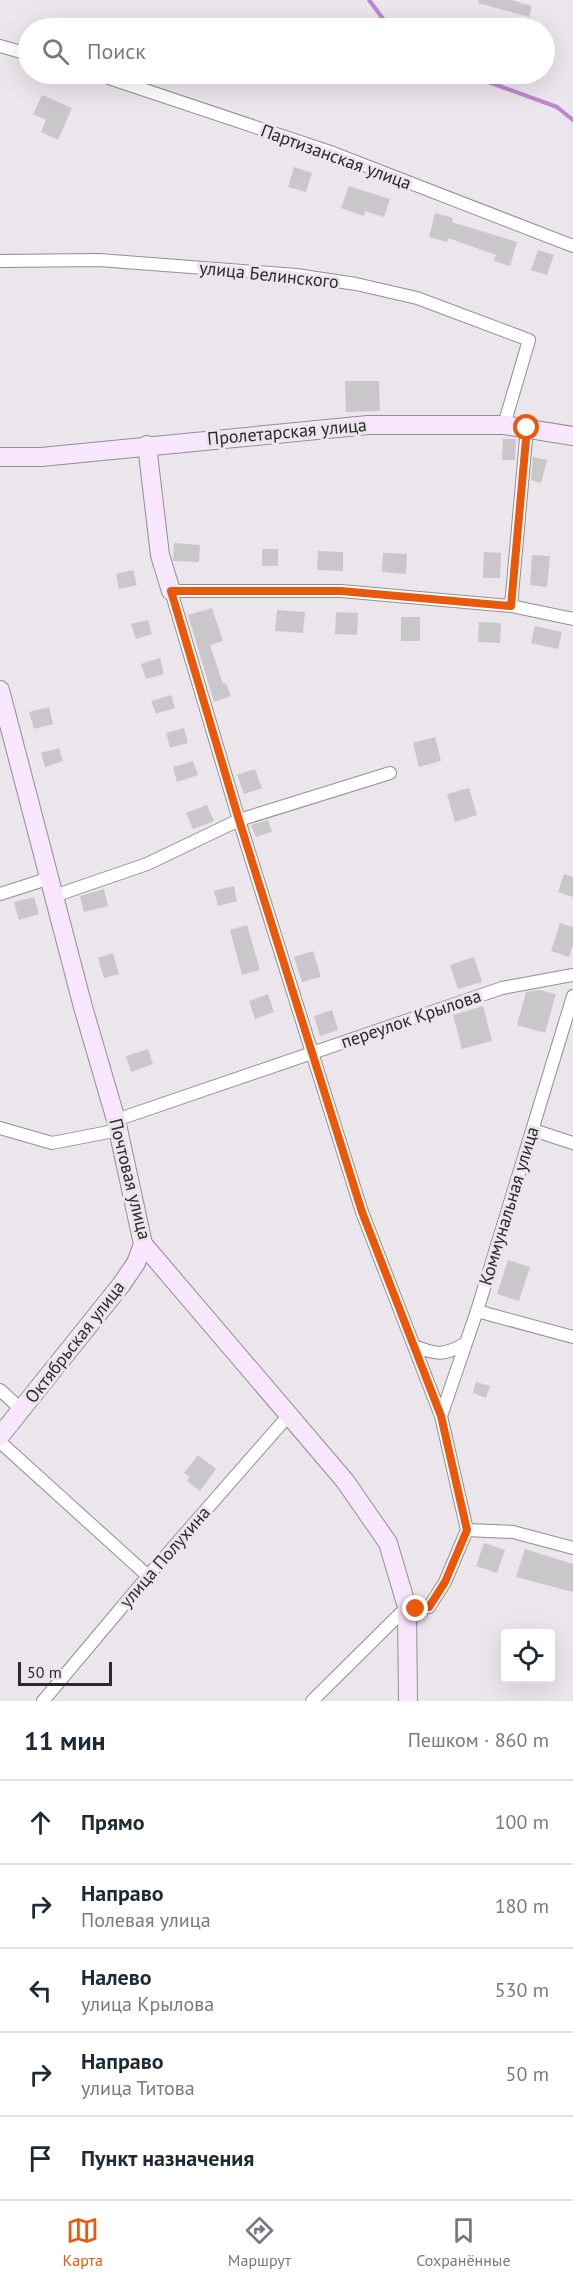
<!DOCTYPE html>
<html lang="ru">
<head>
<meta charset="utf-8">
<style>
  body { margin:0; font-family:"PT Sans",sans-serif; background:#f6f6f7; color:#1f2937 }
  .controls { position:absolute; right:18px; bottom:18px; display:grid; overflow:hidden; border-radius:6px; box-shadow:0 6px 24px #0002 }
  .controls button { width:54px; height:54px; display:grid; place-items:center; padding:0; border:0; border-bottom:2px solid #e0e1e3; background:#fff; color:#1f2937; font:30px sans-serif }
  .scale { position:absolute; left:18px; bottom:15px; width:94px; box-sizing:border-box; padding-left:6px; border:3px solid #2a292b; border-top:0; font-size:16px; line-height:21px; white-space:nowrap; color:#2a292b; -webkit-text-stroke:4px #eae6eb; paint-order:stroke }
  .stop { position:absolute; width:18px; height:18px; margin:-14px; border:4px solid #ea580c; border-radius:50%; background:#fff }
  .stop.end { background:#ea580c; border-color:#fff; box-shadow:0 2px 6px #0008 }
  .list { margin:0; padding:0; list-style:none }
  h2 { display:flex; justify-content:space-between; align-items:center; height:78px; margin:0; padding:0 24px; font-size:26px }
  h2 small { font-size:20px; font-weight:400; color:#747a83 }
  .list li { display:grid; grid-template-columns:39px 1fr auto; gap:18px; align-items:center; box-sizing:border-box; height:84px; padding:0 24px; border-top:2px solid #e0e1e3 }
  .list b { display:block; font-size:22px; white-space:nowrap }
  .list p { margin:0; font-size:20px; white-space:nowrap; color:#747a83 }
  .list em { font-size:20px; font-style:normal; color:#747a83 }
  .icon { flex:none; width:33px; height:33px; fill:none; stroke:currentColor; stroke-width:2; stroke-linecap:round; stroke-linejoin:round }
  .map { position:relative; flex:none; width:573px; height:1701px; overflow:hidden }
  .search { position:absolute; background:#fff; box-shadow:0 6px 24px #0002; left:18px; right:18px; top:18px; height:66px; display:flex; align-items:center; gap:15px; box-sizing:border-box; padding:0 21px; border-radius:33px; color:#747a83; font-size:22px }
  .sheet { height:498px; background:#fff }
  nav { display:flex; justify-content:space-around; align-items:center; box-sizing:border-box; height:84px; border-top:2px solid #e0e1e3; background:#fff; font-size:16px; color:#747a83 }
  nav a { display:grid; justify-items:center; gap:3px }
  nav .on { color:#ea580c }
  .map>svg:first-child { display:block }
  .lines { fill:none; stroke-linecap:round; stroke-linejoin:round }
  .stream { stroke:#c085d1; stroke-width:4 }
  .building { fill:#cac7cb }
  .street-casing { stroke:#918e92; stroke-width:14 }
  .secondary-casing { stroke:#918e92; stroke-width:20 }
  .street { stroke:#fff; stroke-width:12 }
  .secondary { stroke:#f8e6fd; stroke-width:18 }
  .route { stroke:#ea580c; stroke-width:8 }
  .labels { text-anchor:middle; stroke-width:6; stroke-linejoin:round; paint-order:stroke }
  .street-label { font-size:18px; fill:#2a292b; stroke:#eae6eb }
</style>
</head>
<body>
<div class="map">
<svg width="573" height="1701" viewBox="0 0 573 1701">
  <rect width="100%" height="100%" fill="#eae6eb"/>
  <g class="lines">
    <path class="stream" d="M369,0l21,28
      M466,74l91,33 16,13"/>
  </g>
  <path class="building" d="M479,0h32l21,6 -3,11 -51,-14z
    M42,95l30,13 -14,32 -17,-8 5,-12 -13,-6z
    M294,167l18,6 -6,19 -18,-5z
    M349,186l41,13 -6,18 -19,-6 -1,5 -23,-8z
    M435,213l18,5 -1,4 65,20 -7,24 -16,-5 2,-6 -48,-17 -1,4 -18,-5z
    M538,250l16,5 -7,20 -16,-5z
    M345,381h34l1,30 -34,1z
    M503,439h13l-1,21h-13z
    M533,457l14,3 -6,23 -10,-3z
    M174,543l26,2 -1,17 -26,-1z
    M262,549h16v17h-16z
    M318,551l25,1v19l-26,-1z
    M484,552l17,1 -1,25h-17z
    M383,553l24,1 -1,20 -24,-2z
    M532,555l18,1 -3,31 -17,-2z
    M133,570l4,15 -18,4 -3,-15z
    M212,608l11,33 -13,4 13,39 3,-1 5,13 -17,6 -26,-87z
    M277,610l28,2 -2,21 -28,-2z
    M336,612l22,1 -1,22 -22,-1z
    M401,617h19v24h-19z
    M148,620l4,14 -16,5 -5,-15z
    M479,622l22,1 -1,20 -22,-1z
    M535,626l27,6 -4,17 -27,-6z
    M160,658l4,16 -18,5 -5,-15z
    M171,695l4,13 -19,6 -5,-13z
    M49,707l4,17 -19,5 -5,-17z
    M184,728l4,15 -18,5 -4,-15z
    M435,737l6,24 -22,6 -6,-24z
    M59,748l4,13 -18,6 -4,-14z
    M193,761l5,14 -21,7 -4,-15z
    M255,769l7,19 -18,6 -7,-19z
    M469,788l8,27 -22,7 -8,-28z
    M207,805l7,16 -21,8 -7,-16z
    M268,820l4,12 -16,5 -5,-12z
    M564,874l9,3v20l-15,-5z
    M234,886l3,15 -19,5 -4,-15z
    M104,889l4,17 -24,6 -4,-16z
    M34,897l5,17 -20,6 -5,-18z
    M560,923l13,4v17l-4,13 -18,-6z
    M247,925l13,45 -18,5 -12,-45z
    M313,951l8,26 -19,5 -8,-25z
    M113,953l6,21 -15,4 -6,-20z
    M474,957l8,25 -24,7 -8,-24z
    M539,990l17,4 -11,39 -28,-8 9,-33z
    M268,994l6,18 -19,7 -6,-18z
    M483,1006l9,35 -30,8 -9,-34z
    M332,1010l6,20 -18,6 -6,-20z
    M148,1049l5,15 -22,8 -5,-16z
    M508,1260l22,7 -11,34 -22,-7z
    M476,1382l14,4 -4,12 -13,-5z
    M198,1455l18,14 -16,22 -13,-10 3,-4 -6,-4z
    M484,1543l21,7 -8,23 -21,-7z
    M525,1549l48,15v28l-57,-15z"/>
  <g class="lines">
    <g class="street-casing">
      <path id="street" d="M0,46l28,8
        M97,74l236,79 240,93
        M0,261l99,-1 197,15 60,9 61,14 112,42 -25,85
        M511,606l16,-178
        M0,894l50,-16
        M54,896l93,-32 92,-44 151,-47
        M116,1120l386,-132 71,-13
        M0,1128l52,15 67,-13
        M533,1130l40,13
        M477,1311l96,26
        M414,1346c23,9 30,10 52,-3
        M0,1390l22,20
        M441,1416l36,-105 96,-315
        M0,1442l148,134
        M467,1530l-26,-114 -79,-204 -123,-392 -68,-229h170l170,15 62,13
        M467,1530l46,2 60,16
        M43,1701l105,-125 141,-161
        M312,1701l95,-94 9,2 13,-2 16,-25 22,-52"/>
    </g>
    <g class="secondary-casing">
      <path id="secondary" d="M147,445l13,110 11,36
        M0,457h41l327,-32h136l69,11
        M0,690l83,317 33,113 27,124 202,237 43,62 19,64 1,94
        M0,1436l121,-151 15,-22 7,-19"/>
    </g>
    <use href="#street" class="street"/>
    <use href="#secondary" class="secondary"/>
  </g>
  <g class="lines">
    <path class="route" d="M416,1609l13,-2 16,-25 22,-52 -26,-114 -79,-204 -123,-392 -68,-229h170l170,15 16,-178"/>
  </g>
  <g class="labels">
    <g class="street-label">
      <text transform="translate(336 157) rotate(20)" y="6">Партизанская улица</text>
      <text transform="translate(269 275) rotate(6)" y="6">улица Белинского</text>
      <text transform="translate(287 432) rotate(-5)" y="6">Пролетарская улица</text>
      <text transform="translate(411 1019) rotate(-19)" y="6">переулок Крылова</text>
      <text transform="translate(130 1179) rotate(76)" y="6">Почтовая улица</text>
      <text transform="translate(509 1206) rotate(-73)" y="6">Коммунальная улица</text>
      <text transform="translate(75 1342) rotate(-52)" y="6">Октябрьская улица</text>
      <text transform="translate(165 1557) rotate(-49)" y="6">улица Полухина</text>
    </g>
  </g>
</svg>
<div class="controls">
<button><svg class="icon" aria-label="locate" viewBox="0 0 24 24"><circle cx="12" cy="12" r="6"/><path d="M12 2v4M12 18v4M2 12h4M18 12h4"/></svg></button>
</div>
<div class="scale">50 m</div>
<div class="stop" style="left:527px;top:428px"></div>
<div class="stop end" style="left:416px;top:1609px"></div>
<div class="search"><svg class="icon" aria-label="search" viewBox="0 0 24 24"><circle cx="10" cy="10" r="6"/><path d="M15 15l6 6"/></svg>Поиск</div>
</div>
<section class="sheet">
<h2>11 мин<small>Пешком · 860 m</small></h2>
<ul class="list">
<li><svg class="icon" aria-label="ahead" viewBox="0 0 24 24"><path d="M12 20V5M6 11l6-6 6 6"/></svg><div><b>Прямо</b></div><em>100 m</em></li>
<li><svg class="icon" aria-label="right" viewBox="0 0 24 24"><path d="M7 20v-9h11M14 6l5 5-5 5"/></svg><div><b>Направо</b><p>Полевая улица</p></div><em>180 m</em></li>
<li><svg class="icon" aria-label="left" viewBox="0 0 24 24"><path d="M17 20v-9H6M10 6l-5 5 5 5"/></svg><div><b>Налево</b><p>улица Крылова</p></div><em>530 m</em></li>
<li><svg class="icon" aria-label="right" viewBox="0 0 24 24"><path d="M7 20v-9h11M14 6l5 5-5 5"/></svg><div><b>Направо</b><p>улица Титова</p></div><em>50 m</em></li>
<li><svg class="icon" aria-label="arrive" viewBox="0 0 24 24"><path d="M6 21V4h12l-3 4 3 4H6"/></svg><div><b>Пункт назначения</b></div></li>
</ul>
</section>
<nav>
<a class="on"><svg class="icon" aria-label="map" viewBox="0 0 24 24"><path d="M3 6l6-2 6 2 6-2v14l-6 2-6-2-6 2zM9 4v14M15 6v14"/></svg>Карта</a>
<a><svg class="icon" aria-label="directions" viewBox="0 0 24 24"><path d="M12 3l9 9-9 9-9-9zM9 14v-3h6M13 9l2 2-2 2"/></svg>Маршрут</a>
<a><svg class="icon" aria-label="saved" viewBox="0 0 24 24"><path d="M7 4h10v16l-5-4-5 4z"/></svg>Сохранённые</a>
</nav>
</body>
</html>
